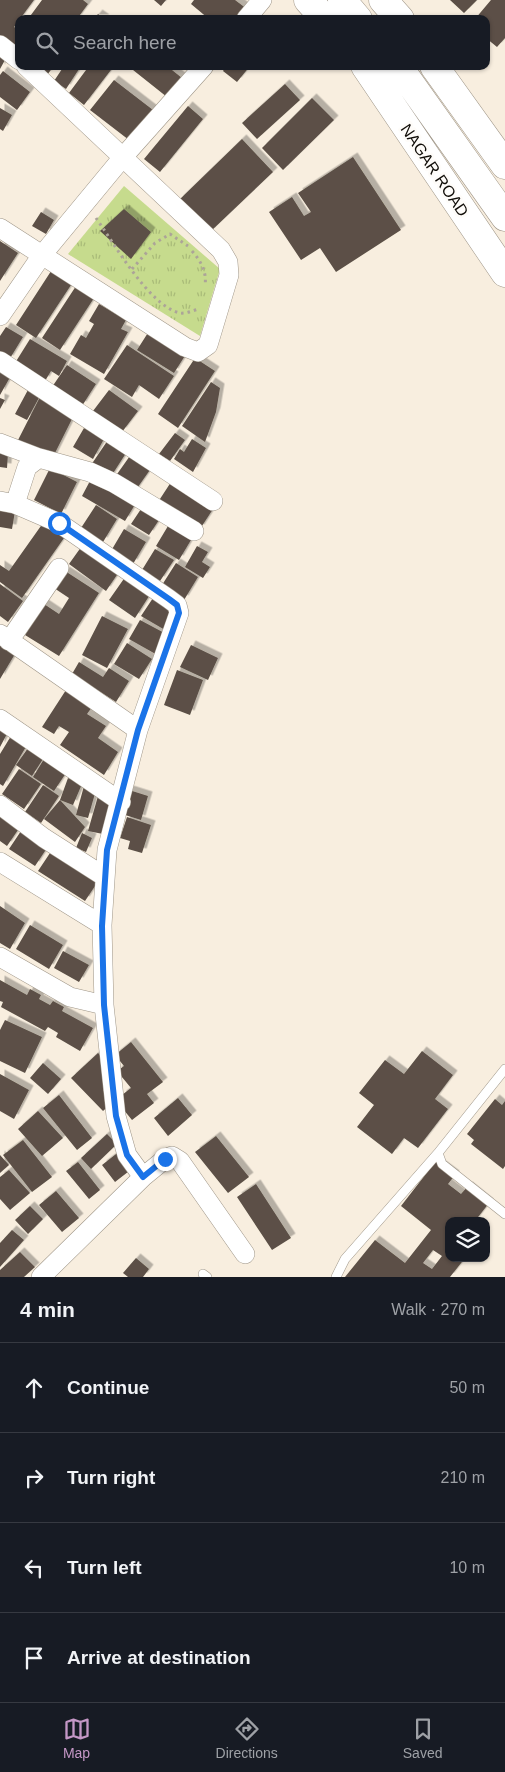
<!DOCTYPE html>
<html lang="en">
<head>
<meta charset="utf-8">
<style>
  body { margin:0; font-family:Arial,sans-serif; background:#20242c; color:#f1f3f6 }
  .controls { position:absolute; right:15px; bottom:15px; display:grid; overflow:hidden; border-radius:10px; box-shadow:0 1px 4px #0004 }
  .controls button { width:45px; height:45px; display:grid; place-items:center; padding:0; border:0; border-bottom:1px solid #363941; background:#171b24; color:#f1f3f6; font:25px sans-serif }
  .stop { position:absolute; width:15px; height:15px; margin:-11px; border:4px solid #1a73e8; border-radius:50%; background:#fff }
  .stop.end { background:#1a73e8; border-color:#fff; box-shadow:0 1px 5px #0008 }
  .list { margin:0; padding:0; list-style:none }
  h2 { display:flex; justify-content:space-between; align-items:center; height:65px; margin:0; padding:0 20px; font-size:21px }
  h2 small { font-size:16px; font-weight:400; color:#9ea1a6 }
  .list li { display:grid; grid-template-columns:32px 1fr auto; gap:15px; align-items:center; box-sizing:border-box; height:90px; padding:0 20px; border-top:1px solid #363941 }
  .list b { display:block; font-size:19px; white-space:nowrap }
  .list em { font-size:16px; font-style:normal; color:#9ea1a6 }
  .icon { flex:none; width:28px; height:28px; fill:none; stroke:currentColor; stroke-width:2; stroke-linecap:round; stroke-linejoin:round }
  .map { position:relative; flex:none; width:505px; height:1277px; overflow:hidden }
  .search { position:absolute; background:#171b24; box-shadow:0 1px 4px #0004; left:15px; right:15px; top:15px; height:55px; display:flex; align-items:center; gap:12px; box-sizing:border-box; padding:0 18px; border-radius:10px; color:#9ea1a6; font-size:19px }
  .sheet { height:425px; background:#171b24 }
  nav { display:flex; justify-content:space-around; align-items:center; box-sizing:border-box; height:70px; border-top:1px solid #363941; background:#171b24; font-size:14px; color:#9ea1a6 }
  nav a { display:grid; justify-items:center; gap:2px }
  nav .on { color:#c497c6 }
  .map>svg:first-child { display:block }
  .park { fill:url(#park-tufts) }
  .building { fill:#5b5046; fill-rule:evenodd; filter:url(#shadow) }
  .lines { fill:none; stroke-linecap:round; stroke-linejoin:round }
  .service-casing { stroke:#9f9688; stroke-width:10 }
  .minor-casing { stroke:#9f9688; stroke-width:20 }
  .trunk-casing { stroke:#9f9688; stroke-width:29 }
  .path { stroke:#aca498; stroke-width:3; stroke-dasharray:2.5 4; stroke-linecap:butt }
  .service { stroke:#fff; stroke-width:9 }
  .minor { stroke:#fff; stroke-width:19 }
  .trunk { stroke:#fff; stroke-width:28 }
  .route { stroke:#1a73e8; stroke-width:6 }
  .labels { text-anchor:middle; stroke-width:5; stroke-linejoin:round; paint-order:stroke }
  .street-label { font-size:16px; fill:#100d08; stroke:#fefcf9 }
</style>
</head>
<body>
<div class="map">
<svg width="505" height="1277" viewBox="0 0 505 1277">
  <defs>
    <pattern id="park-tufts" width="24" height="20" patternUnits="userSpaceOnUse" patternTransform="scale(1.25)"><rect width="24" height="20" fill="#c6db8d"/><path d="M3 7l-1-3M5 7V3M7 7l1-3M15 17l-1-3M17 17v-4M19 17l1-3" fill="none" stroke="#a9bb78"/></pattern>
    <filter id="shadow"><feDropShadow dx="4.5" dy="-4.5" stdDeviation="0" flood-color="#0004"/></filter>
  </defs>
  <rect width="100%" height="100%" fill="#f8eedf"/>
  <path class="park" d="M124,186l96,83 -20,67 -132,-82z"/>
  <path class="building" d="M0,0h34l-20,27 5,3 -4,5 4,-4v22l-19,-15z
    M42,0h41l5,4 -11,15h-49z
    M154,0h12l-5,6z
    M194,0h41l12,9 -8,10h-30l-18,-15z
    M450,0h27l-13,13z
    M491,0h14v38l-8,9 -11,-9v-19h-11z
    M98,14l7,5h-11z
    M0,57l5,3 -5,9z
    M36,66h18l-7,9z
    M64,66h17l-15,23 -12,-8z
    M89,66h25l-30,39 -15,-12z
    M128,66h39l15,12 -15,19z
    M226,66h24l-13,16 -14,-11z
    M3,71l27,21 -13,18 -17,-13v-22z
    M114,80l39,30 -24,30 -39,-30z
    M285,84l15,16 -43,39 -15,-16z
    M312,98l22,22 -51,50 -21,-22z
    M188,106l15,13 -43,53 -16,-13z
    M0,108l12,7 -9,16 -3,-2z
    M242,139l31,33 -63,60 -31,-32z
    M353,157l48,73 -65,42 -16,-24 -19,12 -32,-48 23,-15 12,19 7,-4 -13,-19z
    M124,209l27,23 -20,27 -31,-28z
    M41,212l13,8 -8,14 -14,-8z
    M0,241l18,12 -18,28z
    M55,265l20,14 -39,59 -20,-13z
    M78,283l18,12 -36,55 -18,-12z
    M99,304l27,16 -5,9 7,3 -24,42 -34,-20 11,-19 5,3 8,-14 -5,-3z
    M6,327l17,10 -14,23 -9,-6v-18z
    M151,328l37,23 -14,22 -37,-23z
    M30,339l37,22 -8,15 -8,-5 -6,10 -30,-18z
    M127,345l47,31 -15,23 -20,-14 -7,12 -28,-18z
    M195,358l20,13 -37,57 -20,-14z
    M0,365l13,7 -13,23z
    M67,365l29,19 -14,22 -30,-19z
    M211,382l9,6 -4,24 -11,30 -23,-16z
    M29,388l12,6 -14,26 -12,-6z
    M109,390l29,21 -16,21 -29,-21z
    M41,395l34,18 -23,46 -35,-17z
    M0,398l5,2 -5,9z
    M84,428l20,11 -11,20 -20,-12z
    M175,433l10,7 -15,21 -11,-7z
    M110,437l18,13 -18,28 -19,-13z
    M192,439l14,9 -13,24 -19,-13 6,-10 4,3z
    M0,453h8l-1,15 -7,-1z
    M132,453l20,14 -19,27 -18,-17z
    M50,468l27,14 -16,32 -27,-14z
    M91,479l45,24 -11,18 -43,-25z
    M173,479l42,27 -15,23 -42,-27z
    M0,502l16,3 -4,24 -12,-2z
    M96,505l21,14 -14,23 -22,-14z
    M143,506l18,11 -12,18 -18,-11z
    M171,521l23,14 -15,25 -23,-14z
    M43,523l21,15 -42,60 -22,-16v-17l9,6z
    M124,529l22,13 -13,22 -22,-13z
    M84,543l37,26 -15,22 -37,-27z
    M197,546l11,6 -6,10 8,5 -7,11 -18,-11z
    M155,549l19,11 -14,21 -18,-11z
    M176,563l22,14 -14,23 -22,-15z
    M65,571l34,22 -40,63 -34,-21 19,-31 15,10 10,-16 -15,-10z
    M128,573l25,17 -18,28 -26,-18z
    M0,584l23,17 -15,21 -8,-6z
    M155,595l19,12 -9,23 -24,-14z
    M102,616l26,13 -21,39 -25,-13z
    M140,620l30,16 -11,20 -30,-17z
    M127,643l25,16 -13,20 -25,-15z
    M0,645l15,9 -15,25z
    M191,645l27,13 -10,22 -28,-13z
    M79,662l24,15 6,-9 20,13 -13,21 -44,-28z
    M177,670l26,10 -13,35 -26,-10z
    M66,690l26,17 -5,7 19,12 -8,12 20,14 -14,23 -44,-30 9,-13 -10,-6 -5,8 -12,-7z
    M0,727l8,5 -8,15z
    M11,736l16,9 -24,41 -3,-2v-30z
    M28,748l15,11 -11,17 -16,-11z
    M44,759l22,14 -12,18 -21,-14z
    M19,769l22,15 -17,25 -22,-15z
    M68,778l14,6 -9,21 -13,-5 25,27 -10,15 -31,-23 16,-19z
    M43,785l16,11 -18,27 -16,-11z
    M84,786l12,4 -8,28 -12,-3z
    M129,790l19,6 -7,24 -19,-6z
    M98,796l14,4 -9,34 -15,-3z
    M0,814l20,13 -13,19 -7,-5z
    M127,817l24,8 -9,28 -14,-4 2,-8 -10,-3z
    M21,831l26,17 -12,18 -26,-17z
    M82,833l10,5 -6,14 -10,-4z
    M52,850l47,30 -14,21 -47,-30z
    M0,906l25,17 -15,26 -10,-6z
    M30,925l33,20 -14,24 -33,-20z
    M63,951l26,14 -10,17 -25,-14z
    M0,980l27,15 3,-6 11,6 -2,4 11,6 3,-4 11,6 -2,4 31,17 -13,23 -24,-14 2,-4 -10,-6 -3,4 -44,-24 2,-5 -3,-1z
    M5,1020l37,17 -17,36 -25,-12v-31z
    M131,1042l32,40 -16,12 7,9 -22,17 -9,-11 -1,-14 9,-7 -14,-17 7,-5 -9,-11z
    M422,1051l31,24 -18,24 13,10 -30,39 -14,-10 -12,16 -35,-27 17,-22 -15,-12 26,-33 19,14z
    M98,1053l7,7 4,25 -6,5 10,12 -10,9 -32,-33z
    M43,1063l18,16 -13,15 -18,-16z
    M0,1074l29,16 -15,29 -14,-8z
    M59,1095l33,43 -15,12 -34,-42z
    M178,1098l14,17 -24,21 -14,-18z
    M495,1099l7,6 3,-4v65l-2,3 -32,-25 3,-4 -7,-6z
    M38,1111l25,27 -21,18 -24,-27z
    M107,1134l10,10 -26,25 -10,-11z
    M216,1136l33,41 -21,16 -33,-41z
    M23,1140l29,37 -20,15 -29,-37z
    M120,1151l13,17 -18,14 -13,-17z
    M0,1155l9,10 -9,8z
    M436,1161l19,14 -7,9 13,10 7,-8 21,17 -14,18h-26v37h16l-15,19h-105l30,-37 30,23 26,-33 -30,-24zM433,1250l9,6 -10,13 -9,-6z
    M78,1162l22,28 -11,9 -23,-28z
    M9,1170l21,23 -20,17 -10,-11v-22z
    M256,1184l35,54 -19,12 -35,-53z
    M56,1191l23,27 -17,14 -23,-27z
    M30,1206l13,13 -15,15 -13,-14z
    M12,1230l12,10 -24,27v-24z
    M20,1252l15,15 -11,10h-24v-7z
    M136,1258l13,11 -6,8h-15l-5,-4z"/>
  <g class="lines">
    <g class="service-casing">
      <path id="service" d="M505,1069l-67,84 4,11 63,50
        M203,1274l4,3
        M336,1277l9,-18 93,-106"/>
    </g>
    <g class="minor-casing">
      <path id="minor" d="M246,19l16,-19
        M0,45l19,15
        M0,228l185,119 13,5 10,-7 21,-70 -1,-13 -7,-12 -195,-184
        M0,316l42,-61 81,-98 81,-91
        M0,361l213,140
        M0,443l39,15
        M0,501l15,3 12,-37 12,-9 51,14 24,11 80,48
        M15,504l44,19 110,76 8,6 2,8 -41,117 -31,120 -5,75 2,80 12,111 11,39 16,22
        M0,634l138,96
        M9,641l50,-73
        M0,719l121,83
        M0,805l44,33 61,39
        M0,862l102,63
        M0,957l70,40 34,8
        M41,1277l102,-100 22,-18 7,-3 8,5 65,93"/>
    </g>
    <g class="trunk-casing">
      <path id="trunk" d="M308,0l17,19
        M342,0l16,19
        M383,0l17,19
        M365,66l140,207
        M398,66l107,151
        M434,66l71,99"/>
    </g>
    <path class="path" d="M96,218c18,25 53,88 84,95 6,1 14,-3 19,-4
      M192,251c9,10 15,21 13,35
      M132,269l23,-26 15,-9 18,12"/>
    <use href="#service" class="service"/>
    <use href="#minor" class="minor"/>
    <use href="#trunk" class="trunk"/>
  </g>
  <g class="lines">
    <path class="route" d="M59,523l110,76 8,6 2,8 -41,117 -31,120 -5,76 2,79 12,111 11,39 16,22 22,-18"/>
  </g>
  <g class="labels">
    <g class="street-label">
      <text transform="translate(435 170) rotate(56)" y="6">NAGAR ROAD</text>
    </g>
  </g>
</svg>
<div class="controls">
<button><svg class="icon" aria-label="layers" viewBox="0 0 24 24"><path d="M12 4l9 5-9 5-9-5zM3 14l9 5 9-5"/></svg></button>
</div>
<div class="stop" style="left:59px;top:523px"></div>
<div class="stop end" style="left:165px;top:1159px"></div>
<div class="search"><svg class="icon" aria-label="search" viewBox="0 0 24 24"><circle cx="10" cy="10" r="6"/><path d="M15 15l6 6"/></svg>Search here</div>
</div>
<section class="sheet">
<h2>4 min<small>Walk · 270 m</small></h2>
<ul class="list">
<li><svg class="icon" aria-label="ahead" viewBox="0 0 24 24"><path d="M12 20V5M6 11l6-6 6 6"/></svg><div><b>Continue</b></div><em>50 m</em></li>
<li><svg class="icon" aria-label="right" viewBox="0 0 24 24"><path d="M7 20v-9h11M14 6l5 5-5 5"/></svg><div><b>Turn right</b></div><em>210 m</em></li>
<li><svg class="icon" aria-label="left" viewBox="0 0 24 24"><path d="M17 20v-9H6M10 6l-5 5 5 5"/></svg><div><b>Turn left</b></div><em>10 m</em></li>
<li><svg class="icon" aria-label="arrive" viewBox="0 0 24 24"><path d="M6 21V4h12l-3 4 3 4H6"/></svg><div><b>Arrive at destination</b></div></li>
</ul>
</section>
<nav>
<a class="on"><svg class="icon" aria-label="map" viewBox="0 0 24 24"><path d="M3 6l6-2 6 2 6-2v14l-6 2-6-2-6 2zM9 4v14M15 6v14"/></svg>Map</a>
<a><svg class="icon" aria-label="directions" viewBox="0 0 24 24"><path d="M12 3l9 9-9 9-9-9zM9 14v-3h6M13 9l2 2-2 2"/></svg>Directions</a>
<a><svg class="icon" aria-label="saved" viewBox="0 0 24 24"><path d="M7 4h10v16l-5-4-5 4z"/></svg>Saved</a>
</nav>
</body>
</html>
